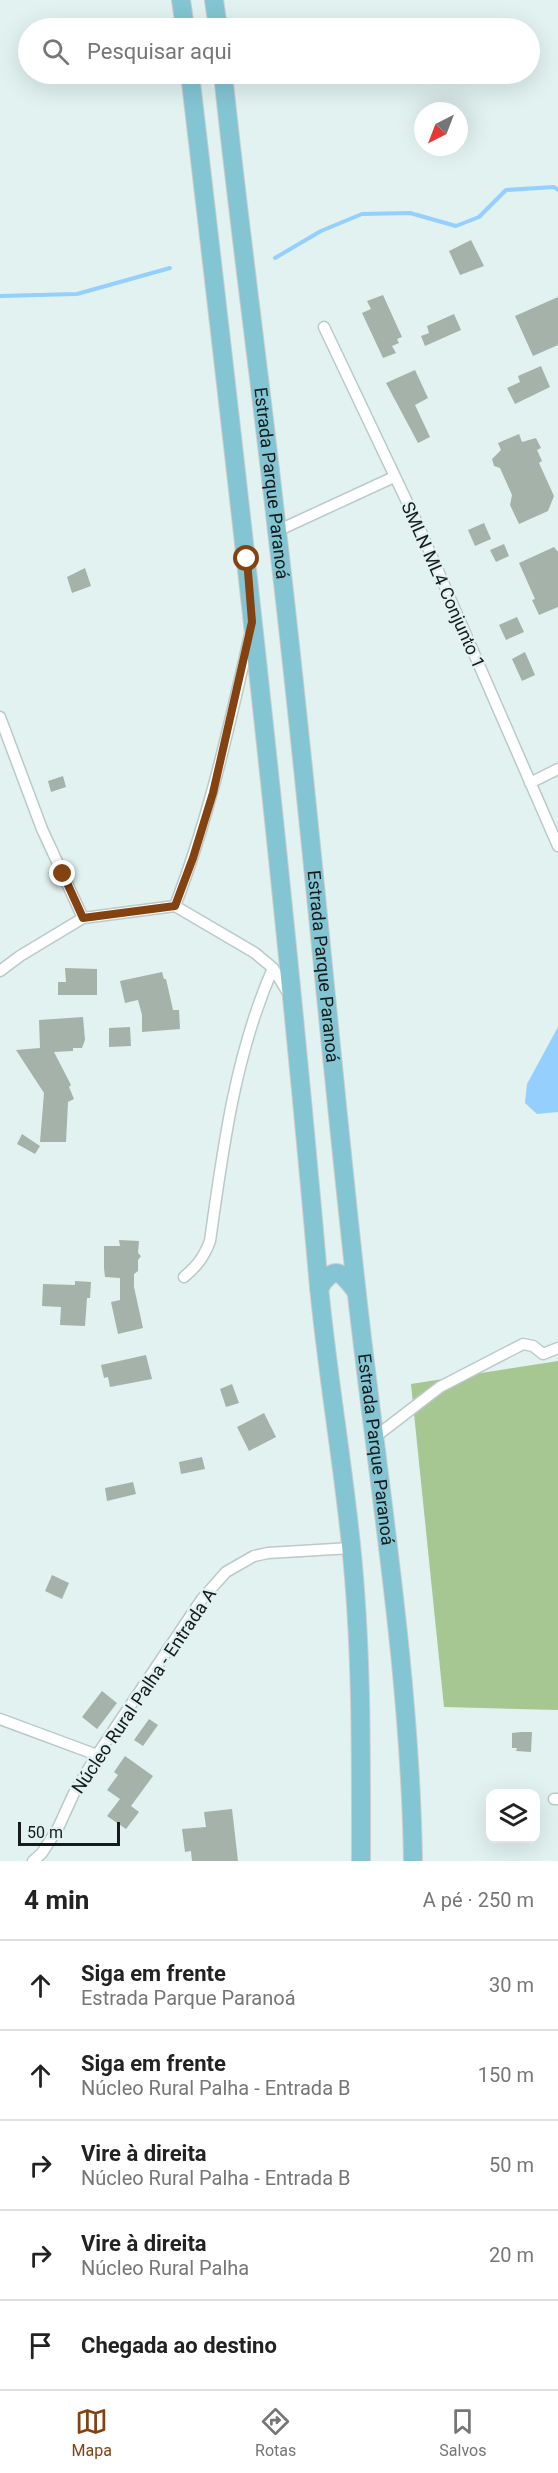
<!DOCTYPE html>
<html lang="pt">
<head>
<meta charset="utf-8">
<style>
  body { margin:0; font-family:Roboto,sans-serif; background:#f6f6f6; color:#222 }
  .controls { position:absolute; right:18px; bottom:18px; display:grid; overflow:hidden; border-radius:12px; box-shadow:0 6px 24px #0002 }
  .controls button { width:54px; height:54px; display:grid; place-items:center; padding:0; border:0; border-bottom:2px solid #e0e0e0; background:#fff; color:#222; font:30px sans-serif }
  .compass { position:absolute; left:414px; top:102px; width:54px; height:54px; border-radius:50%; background:#fff; box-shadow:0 6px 24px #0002; rotate:222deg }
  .scale { position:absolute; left:18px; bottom:15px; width:102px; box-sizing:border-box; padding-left:6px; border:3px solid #151b1a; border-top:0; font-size:16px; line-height:21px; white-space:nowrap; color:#151b1a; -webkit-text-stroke:4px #e1f2f0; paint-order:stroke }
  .stop { position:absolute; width:18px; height:18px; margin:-14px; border:4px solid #844210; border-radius:50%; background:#fff }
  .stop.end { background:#844210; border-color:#fff; box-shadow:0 2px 6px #0008 }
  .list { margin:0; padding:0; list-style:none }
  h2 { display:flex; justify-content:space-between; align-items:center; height:78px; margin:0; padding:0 24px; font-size:26px }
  h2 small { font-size:20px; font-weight:400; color:#767676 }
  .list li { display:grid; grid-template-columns:39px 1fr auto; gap:18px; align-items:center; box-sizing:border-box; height:90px; padding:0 24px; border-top:2px solid #e0e0e0 }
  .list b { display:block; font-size:22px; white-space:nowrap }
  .list p { margin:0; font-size:20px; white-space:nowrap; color:#767676 }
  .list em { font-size:20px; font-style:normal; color:#767676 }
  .icon { flex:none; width:33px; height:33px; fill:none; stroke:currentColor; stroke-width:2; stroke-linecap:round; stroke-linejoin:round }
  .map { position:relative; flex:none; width:558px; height:1861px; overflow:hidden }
  .search { position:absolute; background:#fff; box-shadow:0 6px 24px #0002; left:18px; right:18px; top:18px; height:66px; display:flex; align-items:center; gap:15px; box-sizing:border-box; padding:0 21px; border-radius:33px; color:#767676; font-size:22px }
  .sheet { height:528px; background:#fff }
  nav { display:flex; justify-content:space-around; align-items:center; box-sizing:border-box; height:84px; border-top:2px solid #e0e0e0; background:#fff; font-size:16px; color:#767676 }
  nav a { display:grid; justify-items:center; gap:3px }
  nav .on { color:#844210 }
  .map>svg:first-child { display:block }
  .green { fill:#a6c692 }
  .water { fill:#94cffd }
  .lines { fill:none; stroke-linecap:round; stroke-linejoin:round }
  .stream { stroke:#94cffd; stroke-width:4 }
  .building { fill:#a4b2aa }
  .minor-casing { stroke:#bacac8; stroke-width:13 }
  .primary-casing { stroke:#cccdcd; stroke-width:20 }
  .minor { stroke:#fff; stroke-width:10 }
  .primary { stroke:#83c5d3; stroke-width:18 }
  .route { stroke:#844210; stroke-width:8 }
  .labels { text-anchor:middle; stroke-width:5; stroke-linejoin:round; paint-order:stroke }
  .street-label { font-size:18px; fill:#151b1a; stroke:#e1f2f0 }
</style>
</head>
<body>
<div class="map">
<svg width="558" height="1861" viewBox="0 0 558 1861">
  <rect width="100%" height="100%" fill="#e1f2f0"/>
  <path class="green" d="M558,1361v349l-114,-3 -33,-323z"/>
  <path class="water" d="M558,1027v85l-21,2 -12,-11 2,-19z"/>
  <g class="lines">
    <path class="stream" d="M275,258l46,-27 41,-17 48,-1 46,13 23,-9 27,-27 48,-3 4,3
      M0,296l77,-2 93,-26"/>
  </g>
  <path class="building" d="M471,240l13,26 -24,9 -11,-24z
    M383,295l19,42 -5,2 2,4 -7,3 4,7 -13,5 -21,-45 9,-4 -4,-8z
    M558,297v48l-25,11 -18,-40z
    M454,314l7,16 -36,16 -4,-10 8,-3 -2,-7z
    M541,366l9,21 -35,17 -8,-16 13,-6 -2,-6z
    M415,370l13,28 -13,7 15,32 -12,6 -32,-60z
    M519,434l3,8 14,-4 5,10 -4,2 5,11 -3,2 15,33 -6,15 -29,13 -9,-19 2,-10 -12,-27 -6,-2 -2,-7 9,-9 -3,-7z
    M484,523l7,16 -16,7 -7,-16z
    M504,544l5,12 -13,6 -6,-12z
    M554,547l4,5v55l-19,8 -7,-15 3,-1 -16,-36z
    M85,568l6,18 -19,7 -5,-16z
    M517,617l7,15 -18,8 -7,-15z
    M525,652l10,23 -13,6 -10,-22z
    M63,776l3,11 -15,5 -3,-11z
    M65,968l32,1v26h-39v-13h8z
    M162,972l2,7h2l7,31h6l1,19 -38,3v-17l-4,-15 -13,3 -5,-22z
    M83,1017l2,23 -3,8h-9v3l-19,1 17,33 -2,2 5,12 -6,3 -2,40h-26l4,-49 -28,-43 24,-2 -1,-28z
    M130,1027l1,19 -22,1v-19z
    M22,1134l18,12 -5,8 -18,-10z
    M119,1240l20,1 -1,12 3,3 -3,4v11l-4,3v13l9,41 -25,6 -7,-32 9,-2v-22l-15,-1 -1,-9v-22h16z
    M75,1281l16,1 -1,16h-3l-2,28 -25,-1 1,-18 -19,-1 1,-22 32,1z
    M146,1355l6,24 -42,8 -2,-10 -4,1 -3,-13z
    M232,1384l7,19 -13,4 -6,-18z
    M264,1413l12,24 -27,14 -12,-24z
    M202,1457l3,12 -24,5 -2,-12z
    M133,1482l3,12 -29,7 -2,-13z
    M52,1575l17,8 -7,16 -17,-8z
    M102,1691l15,12 -20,26 -15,-12z
    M149,1719l9,6 -15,21 -9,-6z
    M521,1732h11l-1,20 -15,-1 1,-3h-5v-15z
    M125,1756l28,20 -22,30 8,6 -13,17 -19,-13 13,-17 -13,-9 11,-15 -4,-3z
    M232,1809l6,52h-46l-1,-10 -6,1 -3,-23 24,-2 -2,-15z"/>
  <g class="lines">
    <g class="minor-casing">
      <path id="minor" d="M324,327l94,198 140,321
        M277,531l117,-54
        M0,717l42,112 41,89
        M530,783l28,-14
        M175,906c34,-88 54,-179 75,-271
        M0,971l20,-15 63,-38 92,-12 80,47 18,15 15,25
        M184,1277c13,-11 20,-20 26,-36 13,-93 25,-186 63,-273
        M375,1437l65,-50 83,-43 10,2 10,8 15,-6
        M0,1719l97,36
        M554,1799h4
        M33,1861l9,-8 16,-25 16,-35 23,-38 105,-156 24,-27 28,-16 14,-3 83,-5"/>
    </g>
    <g class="primary-casing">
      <g id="primary">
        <path d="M181,0l4,28"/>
        <path d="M214,0l4,28"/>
        <path d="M190,74c47,400 93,801 128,1202 8,90 24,180 33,269 11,105 10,211 10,316"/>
        <path id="s1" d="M223,74c16,152 37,304 54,457 30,251 51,503 79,755 21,192 54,382 57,575"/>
        <path d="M319,1288c16,-25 23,-15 37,3"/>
      </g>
    </g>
    <use href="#minor" class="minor"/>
    <use href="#primary" class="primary"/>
  </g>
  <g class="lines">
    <path class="route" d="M63,874l20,44 92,-12 18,-48 20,-65 39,-171 -5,-63"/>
  </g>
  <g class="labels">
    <g class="street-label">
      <text dy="6" stroke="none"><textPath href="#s1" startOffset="412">Estrada Parque Paranoá</textPath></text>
      <text transform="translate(443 585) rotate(66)" y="6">SMLN ML4 Conjunto 1</text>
      <text dy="6" stroke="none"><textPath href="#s1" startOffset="898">Estrada Parque Paranoá</textPath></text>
      <text dy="6" stroke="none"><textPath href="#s1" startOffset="1384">Estrada Parque Paranoá</textPath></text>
      <text transform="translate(144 1691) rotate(-56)" y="6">Núcleo Rural Palha - Entrada A</text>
    </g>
  </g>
</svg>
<div class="controls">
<button><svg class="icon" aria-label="layers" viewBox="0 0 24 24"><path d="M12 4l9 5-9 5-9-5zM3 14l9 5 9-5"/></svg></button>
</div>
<svg class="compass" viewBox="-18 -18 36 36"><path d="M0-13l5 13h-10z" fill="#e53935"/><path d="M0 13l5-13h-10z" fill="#767676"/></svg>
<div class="scale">50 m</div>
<div class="stop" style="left:247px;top:559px"></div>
<div class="stop end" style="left:63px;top:874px"></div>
<div class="search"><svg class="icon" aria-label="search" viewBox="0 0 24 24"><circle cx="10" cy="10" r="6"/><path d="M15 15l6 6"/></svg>Pesquisar aqui</div>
</div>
<section class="sheet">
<h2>4 min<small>A pé · 250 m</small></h2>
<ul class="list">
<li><svg class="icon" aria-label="ahead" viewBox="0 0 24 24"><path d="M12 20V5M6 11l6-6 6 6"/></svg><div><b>Siga em frente</b><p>Estrada Parque Paranoá</p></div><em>30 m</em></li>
<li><svg class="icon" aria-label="ahead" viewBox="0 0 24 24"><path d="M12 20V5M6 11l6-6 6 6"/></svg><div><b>Siga em frente</b><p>Núcleo Rural Palha - Entrada B</p></div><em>150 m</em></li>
<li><svg class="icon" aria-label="right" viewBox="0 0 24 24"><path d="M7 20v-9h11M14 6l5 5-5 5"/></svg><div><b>Vire à direita</b><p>Núcleo Rural Palha - Entrada B</p></div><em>50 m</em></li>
<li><svg class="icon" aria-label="right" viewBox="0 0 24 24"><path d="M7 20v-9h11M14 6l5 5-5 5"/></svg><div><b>Vire à direita</b><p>Núcleo Rural Palha</p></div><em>20 m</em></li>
<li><svg class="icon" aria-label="arrive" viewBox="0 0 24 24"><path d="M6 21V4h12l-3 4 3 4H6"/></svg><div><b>Chegada ao destino</b></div></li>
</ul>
</section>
<nav>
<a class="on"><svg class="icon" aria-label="map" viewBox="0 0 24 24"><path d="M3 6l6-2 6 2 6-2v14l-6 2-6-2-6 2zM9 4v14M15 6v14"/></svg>Mapa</a>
<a><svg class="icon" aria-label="directions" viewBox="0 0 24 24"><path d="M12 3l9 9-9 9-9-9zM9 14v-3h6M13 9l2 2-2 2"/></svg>Rotas</a>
<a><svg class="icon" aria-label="saved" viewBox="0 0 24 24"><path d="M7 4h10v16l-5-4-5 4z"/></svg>Salvos</a>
</nav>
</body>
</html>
